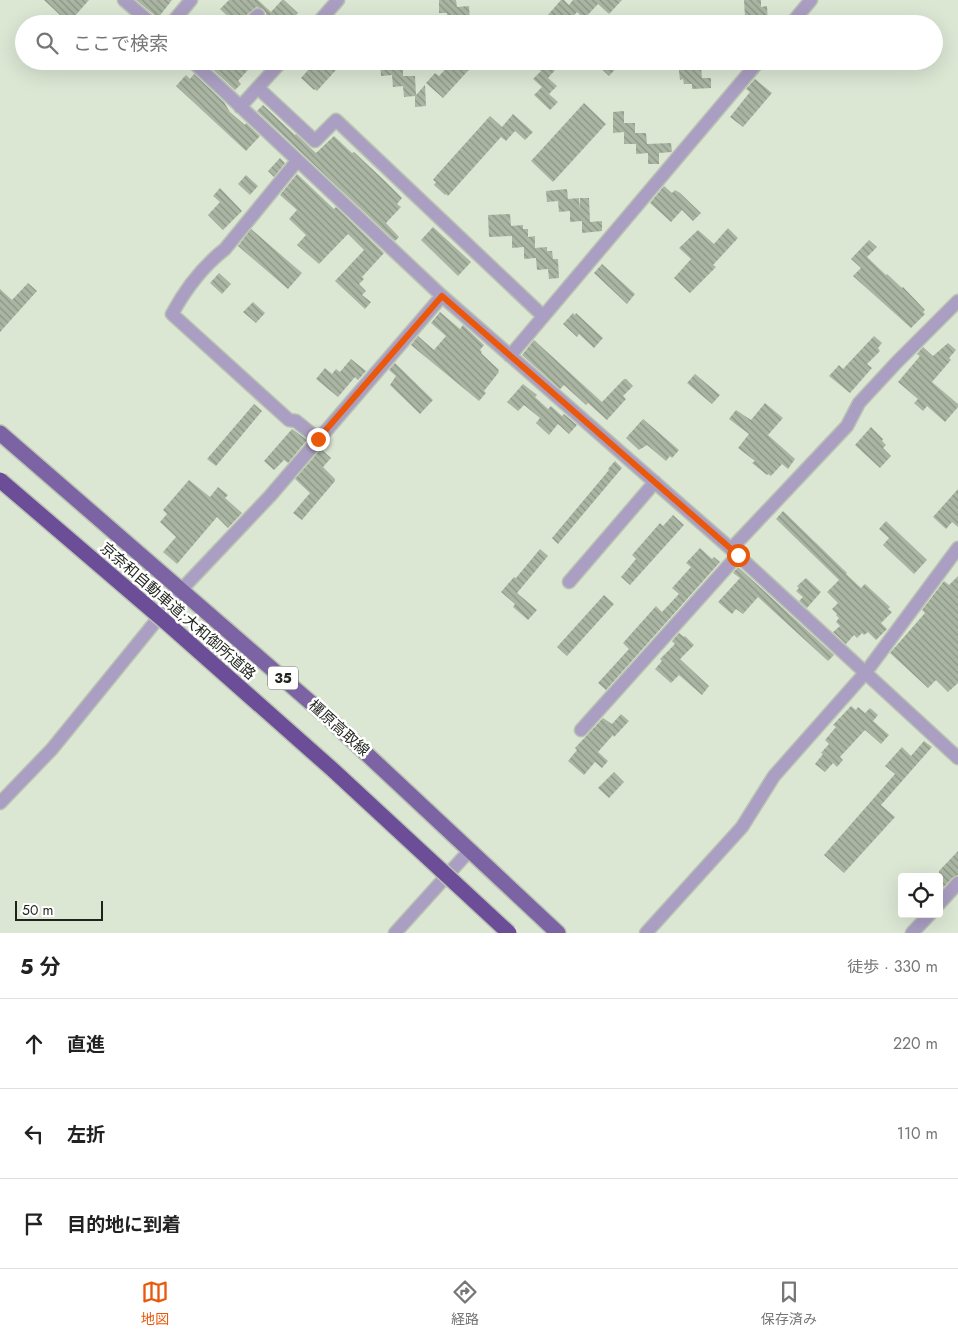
<!DOCTYPE html>
<html lang="ja">
<head>
<meta charset="utf-8">
<style>
  body { margin:0; font-family:Jost,"Noto Sans JP",sans-serif; background:#f6f6f6; color:#222 }
  .controls { position:absolute; right:15px; bottom:15px; display:grid; overflow:hidden; border-radius:5px; box-shadow:0 5px 20px #0002 }
  .controls button { width:45px; height:45px; display:grid; place-items:center; padding:0; border:0; border-bottom:1px solid #e0e0e0; background:#fff; color:#222; font:25px sans-serif }
  .scale { position:absolute; left:15px; bottom:12px; width:88px; box-sizing:border-box; padding-left:5px; border:2px solid #1f231c; border-top:0; font-size:14px; line-height:18px; white-space:nowrap; color:#1f231c; -webkit-text-stroke:4px #fff; paint-order:stroke }
  .stop { position:absolute; width:15px; height:15px; margin:-11px; border:4px solid #ea580c; border-radius:50%; background:#fff }
  .stop.end { background:#ea580c; border-color:#fff; box-shadow:0 1px 5px #0008 }
  .list { margin:0; padding:0; list-style:none }
  h2 { display:flex; justify-content:space-between; align-items:center; height:65px; margin:0; padding:0 20px; font-size:21px }
  h2 small { font-size:16px; font-weight:400; color:#767676 }
  .list li { display:grid; grid-template-columns:32px 1fr auto; gap:15px; align-items:center; box-sizing:border-box; height:90px; padding:0 20px; border-top:1px solid #e0e0e0 }
  .list b { display:block; font-size:19px; white-space:nowrap }
  .list em { font-size:16px; font-style:normal; color:#767676 }
  .icon { flex:none; width:28px; height:28px; fill:none; stroke:currentColor; stroke-width:2; stroke-linecap:round; stroke-linejoin:round }
  .map { position:relative; flex:none; width:958px; height:933px; overflow:hidden }
  .search { position:absolute; background:#fff; box-shadow:0 5px 20px #0002; left:15px; right:15px; top:15px; height:55px; display:flex; align-items:center; gap:12px; box-sizing:border-box; padding:0 18px; border-radius:28px; color:#767676; font-size:19px }
  .sheet { height:335px; background:#fff }
  nav { display:flex; justify-content:space-around; align-items:center; box-sizing:border-box; height:70px; border-top:1px solid #e0e0e0; background:#fff; font-size:14px; color:#767676 }
  nav a { display:grid; justify-items:center; gap:2px }
  nav .on { color:#ea580c }
  .map>svg:first-child { display:block }
  .building { fill:url(#building-back-hatch) }
  .lines { fill:none; stroke-linecap:round; stroke-linejoin:round }
  .street-casing { stroke:#b9c3b2; stroke-width:15 }
  .primary-casing { stroke:#b9c3b2; stroke-width:18 }
  .street { stroke:#aa9ec2; stroke-width:12 }
  .primary { stroke:#7c64a4; stroke-width:15 }
  .highway-bridge-casing { stroke:#b9c3b2; stroke-width:18; stroke-linecap:butt }
  .highway-bridge { stroke:#6c4e98; stroke-width:15 }
  .route { stroke:#ea580c; stroke-width:6 }
  .labels { text-anchor:middle; stroke-width:5; stroke-linejoin:round; paint-order:stroke }
  .shield { fill:#fff; stroke:#626560; stroke-width:1 }
  .shield-label { font-size:14px; font-weight:bold; fill:#1f231c }
  .street-label { font-size:15px; fill:#1f231c; stroke:#fff }
</style>
</head>
<body>
<div class="map">
<svg width="958" height="933" viewBox="0 0 958 933">
  <defs>
    <pattern id="building-back-hatch" width="6" height="6" patternUnits="userSpaceOnUse" patternTransform="scale(1.25)"><rect width="6" height="6" fill="#aab6a3"/><path d="M-1 5l2 2M0 0l6 6M5-1l2 2" fill="none" stroke="#8a9484"/></pattern>
  </defs>
  <rect width="100%" height="100%" fill="#dbe6d3"/>
  <path class="building" d="M44,0h45l-16,18 6,6h-14l-7,-7 2,-2z
    M136,0h36l-14,18z
    M229,0h29l13,12 11,-12h2l14,13 -10,11h-27l5,-6v-5l-3,-4 -7,-2 -13,11 -2,6h-5l-16,-15z
    M439,0h17l1,7 12,-1 1,18h-11v-6l-12,1v-6h-8z
    M561,0h3l5,5 4,-5h49l-13,14 -11,-10 -14,15 -7,-7 -11,12h-11l-8,-8z
    M744,0h17v7l6,-1 1,18h-11v-7h-12z
    M206,61h50l-18,20 3,3 -6,6 -30,-28z
    M316,61h28l-27,30 -2,-2 -1,1 -13,-12z
    M380,61h11l1,6 11,-1v10h12l1,19 9,-10 1,21 -11,1v-11l-11,1 -1,-11 -10,1 -1,-12 -11,1z
    M453,61h24l-34,37 -17,-15 9,-10 4,3z
    M532,61h16l8,8 -8,9 9,8 -8,8 9,8 -8,8 -16,-15 8,-8 -9,-8 8,-8z
    M593,61h30l-14,15z
    M678,61h11v7l12,-1 1,11h9v10l-19,1v-5h-8l-1,-5 -3,1z
    M194,74l30,28 6,10 15,13 1,-2 14,13 -14,15 -70,-65 10,-11 4,4z
    M755,79l17,14 -29,34 -13,-10 20,-25 -4,-3z
    M584,103l22,21 -53,58 -22,-21z
    M263,105l32,30 1,-1 20,19 18,-17 18,17 2,-1 32,30 16,16 -5,6 4,3 -15,16 13,14 -4,4 -138,-130z
    M624,111v12h11v10h11l1,11 24,-1 1,9 -13,1v11h-11v-11l-12,1v-10h-12v-12l-11,1v-21z
    M513,114l20,18 -8,8 -10,-9 -9,10 -5,-4 -53,59 -2,-2 -1,1 -11,-10 2,-3 -3,-2 3,-4 54,-60 12,11z
    M280,158l5,5 -11,14 -6,-6z
    M297,174l37,35 2,-2 48,46 -22,24 2,2 -5,5 7,7 -4,4 9,7 -6,7 -30,-28 29,-31 -16,-16 -29,30 -22,-19 9,-10 -17,-16 8,-9 -17,-15z
    M246,175l12,11 -8,9 -12,-11z
    M664,186l8,7 3,-3 5,3 21,20 -8,8 -11,-11 -11,12 -21,-19z
    M220,188l22,23 -19,19 -15,-15 12,-13 -7,-6z
    M567,189l1,10 11,-1 1,12v-12h9l1,24 12,-1v10l-20,2v-12l-12,1v-11l-11,1 -1,-11 -11,1 -1,-11z
    M510,214l1,12 12,-1v4h5v8l7,-1v12l12,-1v4h5l1,8h5l1,19 -10,1 -1,-10 -11,1 -1,-12 -12,1v-12l-12,1v-12l-23,1 -1,-22z
    M433,227l38,35 -13,14 -37,-36z
    M728,228l10,10 -25,27 3,2 -26,26 -16,-15 17,-19 -12,-11 19,-18 16,14z
    M251,229l51,44 -14,16 -50,-43z
    M869,240l8,7 -10,10 19,18 1,-1 15,14 1,-1 22,23 -2,2 2,2 -14,14 -58,-52 8,-8 -10,-9z
    M602,264l33,30 -8,10 -33,-31z
    M219,273l12,11 -9,10 -12,-11z
    M28,283l9,8 -37,41v-43l12,11z
    M253,302l12,11 -9,10 -13,-11z
    M440,312l20,17 3,-4 21,20 -4,5 2,2 -1,1 18,17 -1,1 1,1 -15,19 2,2 -7,8 -68,-56 7,-9 16,14 12,-14 -15,-13z
    M573,313l2,2 1,-2 27,25 -9,10 -15,-14 -2,3 -14,-13z
    M874,336l8,7 -4,5 2,3 -13,13 5,4 -22,25 -21,-17 10,-11 4,4z
    M534,340l68,62 22,-23h2l7,7 -10,10 3,3 -19,21 -19,-17 -2,2 -22,-20 -4,4 -38,-34z
    M948,343l8,7 -7,8 2,2 -19,22 26,22v3l-13,15 -18,-16 -4,5 -9,-8 4,-4 -20,-17 22,-26 -3,-2 6,-7 10,9z
    M351,359l15,12 -8,9 -3,-3 -17,20 -22,-18 9,-11 7,6 4,-5 4,3z
    M395,363l38,37 -13,14 -30,-29 6,-9 -7,-6z
    M695,374l25,21 -8,9 -25,-21z
    M523,384l14,11 -2,2 13,12 3,-3 11,10 2,-2 13,11 -8,9 -11,-10 -9,11 -13,-12 4,-5 -16,-13 -6,6 -11,-9z
    M765,403l18,15 -15,17 27,24 -7,10 -6,-5 -11,12 -3,-2 -1,1 -15,-12 3,-2 -17,-13 11,-14 -20,-15 7,-9 15,10z
    M254,404l8,7 -46,55 -9,-7z
    M643,419l36,31 -7,8 -2,-2 -4,5 -19,-16 -8,5 -13,-12z
    M871,427l12,12 -1,2 4,4 -3,3 8,8 -11,12 -25,-23z
    M292,429l15,11 -19,23 -4,-3 -10,10 -10,-9z
    M321,449l10,9 -8,9 12,12v2l-33,39 -9,-7 17,-20 -15,-14z
    M615,461l7,7 -64,76 -6,-6 57,-68 -1,-1z
    M189,480l21,17 8,-10 10,8 -3,3 17,15 -14,15 -11,-11 -40,47 -14,-12 13,-15 -16,-15 7,-8 -4,-4z
    M958,489v38l-6,-5 -6,7 -13,-12z
    M783,511l64,62 -1,1 15,14 4,-4 25,23 -2,2 4,3 -11,11 6,6 -11,11 -8,-8 -4,3 -2,-2 -5,5 -3,-3 -8,9 -13,-12 7,-6 -4,-4 3,-4 -3,-3 1,-1 -5,-5 6,-6 -11,-11 12,-12 -63,-61z
    M673,515l11,10 -54,60 -9,-8 15,-18 -4,-4 28,-32 3,3z
    M886,521l41,39 -13,14 -31,-29 6,-7 -10,-9z
    M700,548l12,11 2,-2 6,5 -114,128 -8,-7 31,-34 -6,-6 33,-37 6,6 17,-18 -7,-6 19,-21 -5,-4z
    M540,549l8,7 -31,37 20,17 -9,10 -15,-13 2,-3 -14,-12 13,-15 2,1z
    M738,567l96,88 -6,6 -70,-64 -15,17 -7,-5 -4,5 -14,-12 22,-24 -7,-5z
    M958,576v107l-10,9 -12,-12 -8,8 -38,-35 35,-40 -3,-3 22,-29 5,4z
    M806,578l15,14 -14,16 -8,-7 4,-4 -7,-6 3,-3 -2,-2z
    M604,595l10,9 -47,52 -10,-9z
    M679,633l5,4 1,-1 9,9 -14,14 29,27 -7,9 -23,-20 -8,8 -16,-14 7,-8 -2,-2 15,-15 -3,-3z
    M851,706l5,4 2,-3 7,6 5,-5 8,7 -5,6 16,14 -8,9 -16,-14 -25,27 3,3 -6,7 -4,-4 -8,9 -10,-8 8,-10 -2,-1 8,-9 -4,-4 11,-13 -3,-2z
    M621,714l8,7 -15,16 -1,-2 -15,17 10,9 -6,7 -7,-6 -11,13 -16,-14 9,-11 -2,-2 28,-30 9,6z
    M924,741l8,6 -51,58 14,12 -51,56 -20,-18 71,-81 -10,-8 17,-19 9,9z
    M614,772l10,10 -15,16 -11,-10z
    M958,851v24l-6,3 -13,14v-21z"/>
  <g class="lines">
    <g class="street-casing">
      <path id="street" d="M124,0l28,24
        M171,24l20,-24
        M249,24l9,-9
        M317,24l21,-24
        M791,24l20,-24
        M192,61l250,235 289,253 227,209
        M258,88l57,53 21,-21 207,196
        M240,107l42,-46
        M297,161l-72,88c-23,18 -39,39 -53,65l117,106 7,1 22,18
        M510,356l249,-295
        M731,549l116,-123 12,-23 38,-41 61,-61
        M569,582l86,-100
        M581,730l157,-175
        M0,803l52,-54 130,-160 88,-93 172,-200
        M939,904l19,-21
        M395,933l75,-83
        M646,933l96,-106 32,-51 92,-104 92,-124
        M912,933l18,-19"/>
    </g>
    <g class="primary-casing">
      <path id="primary" d="M0,433l325,282 233,218"/>
    </g>
    <use href="#street" class="street"/>
    <use href="#primary" class="primary"/>
    <g class="highway-bridge-casing">
      <path id="highway-bridge" d="M0,480l168,144 165,146 176,163"/>
    </g>
    <use href="#highway-bridge" class="highway-bridge"/>
  </g>
  <g class="lines">
    <path class="route" d="M318,439l124,-143 296,259"/>
  </g>
  <g class="labels">
    <rect class="shield" x="268" y="666.5" width="30" height="23" rx="4"/>
    <g class="shield-label">
      <text x="283" y="683">35</text>
    </g>
    <g class="street-label">
      <text transform="translate(178 611) rotate(41)" y="5">京奈和自動車道;大和御所道路</text>
      <text transform="translate(339 728) rotate(42)" y="5">橿原高取線</text>
    </g>
  </g>
</svg>
<div class="controls">
<button><svg class="icon" aria-label="locate" viewBox="0 0 24 24"><circle cx="12" cy="12" r="6"/><path d="M12 2v4M12 18v4M2 12h4M18 12h4"/></svg></button>
</div>
<div class="scale">50 m</div>
<div class="stop" style="left:738px;top:555px"></div>
<div class="stop end" style="left:318px;top:439px"></div>
<div class="search"><svg class="icon" aria-label="search" viewBox="0 0 24 24"><circle cx="10" cy="10" r="6"/><path d="M15 15l6 6"/></svg>ここで検索</div>
</div>
<section class="sheet">
<h2>5 分<small>徒歩 · 330 m</small></h2>
<ul class="list">
<li><svg class="icon" aria-label="ahead" viewBox="0 0 24 24"><path d="M12 20V5M6 11l6-6 6 6"/></svg><div><b>直進</b></div><em>220 m</em></li>
<li><svg class="icon" aria-label="left" viewBox="0 0 24 24"><path d="M17 20v-9H6M10 6l-5 5 5 5"/></svg><div><b>左折</b></div><em>110 m</em></li>
<li><svg class="icon" aria-label="arrive" viewBox="0 0 24 24"><path d="M6 21V4h12l-3 4 3 4H6"/></svg><div><b>目的地に到着</b></div></li>
</ul>
</section>
<nav>
<a class="on"><svg class="icon" aria-label="map" viewBox="0 0 24 24"><path d="M3 6l6-2 6 2 6-2v14l-6 2-6-2-6 2zM9 4v14M15 6v14"/></svg>地図</a>
<a><svg class="icon" aria-label="directions" viewBox="0 0 24 24"><path d="M12 3l9 9-9 9-9-9zM9 14v-3h6M13 9l2 2-2 2"/></svg>経路</a>
<a><svg class="icon" aria-label="saved" viewBox="0 0 24 24"><path d="M7 4h10v16l-5-4-5 4z"/></svg>保存済み</a>
</nav>
</body>
</html>
